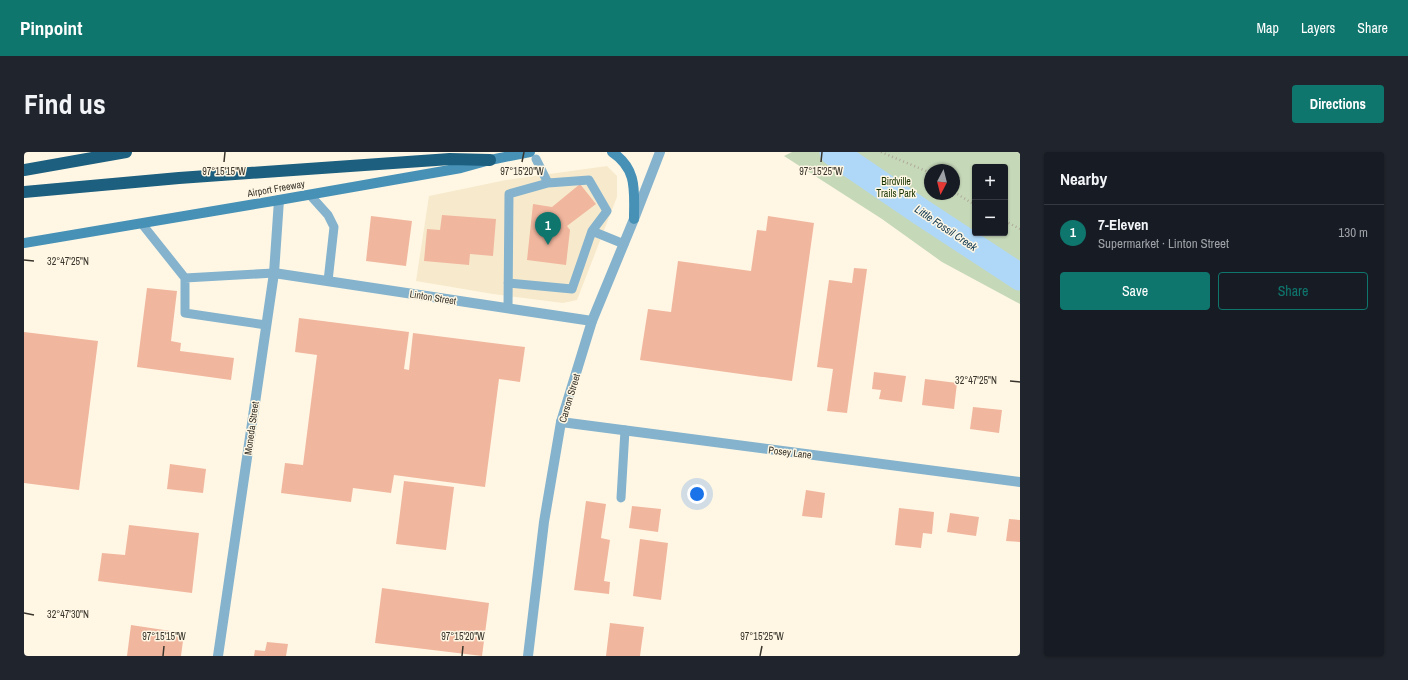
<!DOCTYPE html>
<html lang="en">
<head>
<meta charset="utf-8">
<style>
  body { margin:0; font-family:"Archivo Narrow",sans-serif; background:#20242c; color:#f1f3f6 }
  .controls { position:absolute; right:12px; top:12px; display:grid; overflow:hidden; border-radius:4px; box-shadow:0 1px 3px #0004 }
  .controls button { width:36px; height:36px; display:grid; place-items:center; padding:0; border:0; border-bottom:1px solid #363941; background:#171b24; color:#f1f3f6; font:20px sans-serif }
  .compass { position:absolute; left:900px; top:12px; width:36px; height:36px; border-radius:50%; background:#171b24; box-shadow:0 1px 3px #0004; rotate:187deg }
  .you { position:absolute; left:673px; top:342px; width:14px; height:14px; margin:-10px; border:3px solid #fff; border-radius:50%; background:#1a73e8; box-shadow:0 0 0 6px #1a73e833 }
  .badge { display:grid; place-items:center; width:26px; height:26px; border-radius:50%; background:#0f766e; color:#fff; font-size:13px; font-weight:700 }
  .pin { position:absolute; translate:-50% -33px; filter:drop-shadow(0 1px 2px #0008) }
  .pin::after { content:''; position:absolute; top:21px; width:14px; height:12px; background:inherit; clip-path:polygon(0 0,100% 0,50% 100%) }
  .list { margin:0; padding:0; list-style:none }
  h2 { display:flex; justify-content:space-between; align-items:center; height:52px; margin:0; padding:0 16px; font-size:17px }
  h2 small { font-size:13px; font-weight:400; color:#9ea1a6 }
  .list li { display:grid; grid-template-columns:26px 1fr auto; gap:12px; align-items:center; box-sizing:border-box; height:56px; padding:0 16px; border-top:1px solid #363941 }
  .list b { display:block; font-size:15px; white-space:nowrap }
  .list p { margin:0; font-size:13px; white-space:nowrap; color:#9ea1a6 }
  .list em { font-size:13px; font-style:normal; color:#9ea1a6 }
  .actions { display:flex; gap:8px; padding:12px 16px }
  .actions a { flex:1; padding:9px 0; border:1px solid #0f766e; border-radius:4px; text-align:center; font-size:14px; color:#0f766e }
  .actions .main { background:#0f766e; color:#fff }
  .map { position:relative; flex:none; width:996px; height:504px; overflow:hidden; border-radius:4px }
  header { display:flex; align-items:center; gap:24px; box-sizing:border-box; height:56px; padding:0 20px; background:#0f766e; color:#fff }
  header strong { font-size:19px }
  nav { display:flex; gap:22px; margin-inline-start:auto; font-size:14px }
  .intro { display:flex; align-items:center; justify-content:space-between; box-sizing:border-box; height:96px; padding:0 24px }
  h1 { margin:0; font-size:28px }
  .button { padding:10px 18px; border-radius:4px; background:#0f766e; color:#fff; font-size:14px; font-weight:700 }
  main { display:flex; gap:24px; padding:0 24px }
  aside { flex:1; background:#171b24; border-radius:4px; box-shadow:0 1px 3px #0004 }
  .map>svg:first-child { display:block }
  .built { fill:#f7eacc }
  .green { fill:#c5d8b8; fill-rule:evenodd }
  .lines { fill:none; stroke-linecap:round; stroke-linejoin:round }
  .river { stroke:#afd8f8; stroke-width:27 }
  .building { fill:#f1b69e }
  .path { stroke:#b0aa9b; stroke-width:2.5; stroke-dasharray:1 3; stroke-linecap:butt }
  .service { stroke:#85b3cd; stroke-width:9 }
  .minor { stroke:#85b3cd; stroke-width:10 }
  .tertiary { stroke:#85b3cd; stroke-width:10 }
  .secondary { stroke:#4791b7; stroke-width:10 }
  .motorway { stroke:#1d5f7f; stroke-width:12 }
  .ticks { fill:none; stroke:#38342b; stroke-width:1.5 }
  .labels { text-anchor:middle; stroke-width:3; stroke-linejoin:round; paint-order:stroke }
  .park-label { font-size:10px; fill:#173300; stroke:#fff7e4 }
  .street-label { font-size:10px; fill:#38342b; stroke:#fff7e4 }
  .water-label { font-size:11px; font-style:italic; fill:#0f3852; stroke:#fff7e4 }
  .ticks-label { font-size:10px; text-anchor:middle; fill:#38342b; stroke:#fff7e4; stroke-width:3; stroke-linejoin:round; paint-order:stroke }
</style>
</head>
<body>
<header>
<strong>Pinpoint</strong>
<nav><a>Map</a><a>Layers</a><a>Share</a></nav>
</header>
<div class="intro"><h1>Find us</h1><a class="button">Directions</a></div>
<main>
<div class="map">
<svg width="996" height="504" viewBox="0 0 996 504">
  <rect width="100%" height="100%" fill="#fff7e4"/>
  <path class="built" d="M583,14l10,10v21l-40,103 -14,3 -70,-9 -77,-13 13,-85 77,-16z"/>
  <path class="green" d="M768,0h228v152l-78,-42 -60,-43 -98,-63zM951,15h30v66h-30zM906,18h24v24h-24z"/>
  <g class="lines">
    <path class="river" d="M809,0l88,60 99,65"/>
  </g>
  <path class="building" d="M556,32l16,20 -29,22 3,4 -4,35 -39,-5 6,-56 19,3z
    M418,63l54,4 -3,37 -23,-2 -1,11 -45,-4 3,-32 13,1z
    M347,64l41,5 -6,45 -40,-5z
    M744,64l46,7 -22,158 -152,-21 8,-51 23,3 7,-51 73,10 6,-41 9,1z
    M830,116l13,1 -20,144 -20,-2 6,-42 -16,-2 12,-87 23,3z
    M123,136l30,3 -6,50 10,2 -1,8 54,7 -3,22 -94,-13z
    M275,166l110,14 -5,37 5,1 4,-37 112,14 -5,35 -21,-3 -14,108 -91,-12 -3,18 -38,-5 -2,14 -70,-9 4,-30 18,2 14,-110 -22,-3z
    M0,180l74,9 -19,149 -55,-7z
    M850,220l32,4 -4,26 -23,-3 2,-9 -9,-1z
    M901,227l32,4 -3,26 -32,-4z
    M949,255l29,3 -3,23 -29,-4z
    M146,312l36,5 -3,24 -36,-4z
    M380,329l50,6 -8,63 -50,-6z
    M782,338l19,3 -3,25 -20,-2z
    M562,349l20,3 -5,34 9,2 -6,41 6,1 -1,12 -35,-4z
    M608,354l29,3 -3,23 -29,-4z
    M875,356l35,4 -2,22 -9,-1 -2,15 -26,-3z
    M926,361l29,4 -3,19 -29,-4z
    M985,367l11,1v22l-14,-1z
    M105,373l70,8 -7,60 -94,-12 4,-28 23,2z
    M616,387l28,4 -7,57 -28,-4z
    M358,436l107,15 -7,53 -107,-13z
    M586,471l34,4 -4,29h-34z
    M107,473l53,8 -3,23h-54z
    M243,490l21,2 -2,12h-32l1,-6 10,1z"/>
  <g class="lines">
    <path class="path" d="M857,0l45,19 4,3
      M930,40l21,13
      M981,69l15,8"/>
    <path class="service" d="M524,31l41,-3 18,31 -15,20
      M286,43l18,20 6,12 -6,54
      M118,72l43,54v35l81,12
      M161,126l89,-5
      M484,131l64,6 20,-58 32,13
      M484,156l1,-114 39,-11 -12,-24
      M597,346l4,-68"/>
    <path class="minor" d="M250,121l318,48
      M537,270l459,60
      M194,504l56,-383 5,-73"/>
    <path class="tertiary" d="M504,504l16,-134 17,-100 31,-101 42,-102 26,-67"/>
    <path class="secondary" d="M588,0c26,17 22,40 22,67
      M0,91l255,-43 182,-32 29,-8 40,-8"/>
    <path class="motorway" d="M0,18l102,-18
      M0,40l155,-14 271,-19 40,1"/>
  </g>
  <path class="ticks" d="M200,10l1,-10M498,10l2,-10M797,10l1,-10M0,108l10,1M986,229l10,1M0,461l10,2M139,504l1,-10M438,504l1,-10M736,504l2,-10"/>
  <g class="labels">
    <g class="park-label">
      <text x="872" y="33">Birdville<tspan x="872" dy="12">Trails Park</tspan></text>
    </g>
    <g class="street-label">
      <text transform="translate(252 36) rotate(-10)" y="4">Airport Freeway</text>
      <text transform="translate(409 145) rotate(9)" y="4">Linton Street</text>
      <text transform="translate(545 246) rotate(-73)" y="4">Carson Street</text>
      <text transform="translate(227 276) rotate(-82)" y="4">Moneda Street</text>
      <text transform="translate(766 300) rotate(7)" y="4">Posey Lane</text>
    </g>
    <g class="water-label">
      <text transform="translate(922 76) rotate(34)" y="4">Little Fossil Creek</text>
    </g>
  </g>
  <g class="ticks-label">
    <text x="200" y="23">97°15'15"W</text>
    <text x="498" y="23">97°15'20"W</text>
    <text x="797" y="23">97°15'25"W</text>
    <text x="44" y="113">32°47'25"N</text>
    <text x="952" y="232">32°47'25"N</text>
    <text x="44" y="466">32°47'30"N</text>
    <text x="140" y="488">97°15'15"W</text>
    <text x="439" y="488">97°15'20"W</text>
    <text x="738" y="488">97°15'25"W</text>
  </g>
</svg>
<div class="controls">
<button>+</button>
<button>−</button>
</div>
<svg class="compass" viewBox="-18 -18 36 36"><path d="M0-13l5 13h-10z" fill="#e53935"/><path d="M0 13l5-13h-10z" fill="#9ea1a6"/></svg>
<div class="you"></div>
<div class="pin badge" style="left:524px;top:93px">1</div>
</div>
<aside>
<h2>Nearby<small></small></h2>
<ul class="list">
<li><span class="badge">1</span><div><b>7-Eleven</b><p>Supermarket · Linton Street</p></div><em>130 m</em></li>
</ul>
<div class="actions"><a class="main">Save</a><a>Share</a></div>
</aside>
</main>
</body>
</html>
